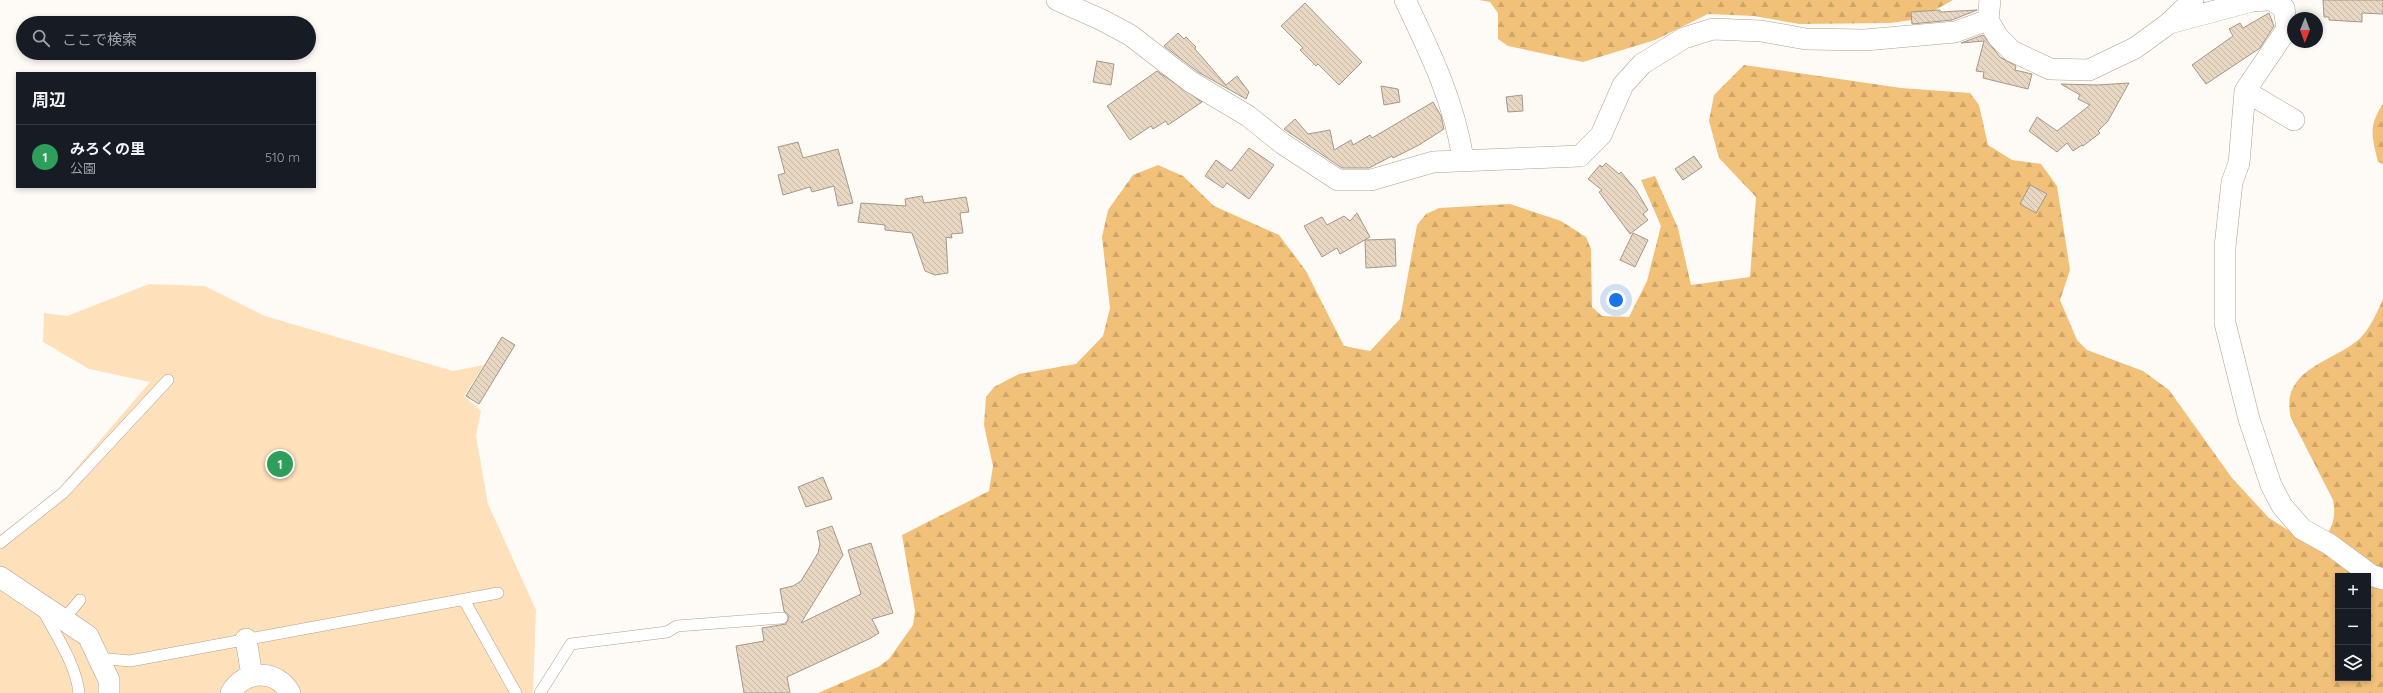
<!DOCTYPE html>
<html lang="ja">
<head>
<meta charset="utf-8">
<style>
  body { margin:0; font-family:Quicksand,"Noto Sans JP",sans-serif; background:#242831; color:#f1f3f6 }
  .controls { position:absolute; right:12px; bottom:12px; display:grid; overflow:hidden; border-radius:0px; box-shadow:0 2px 6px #0003 }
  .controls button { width:36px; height:36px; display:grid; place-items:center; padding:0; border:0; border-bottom:1px solid #363941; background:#171b24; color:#f1f3f6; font:20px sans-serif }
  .compass { position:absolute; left:2287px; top:12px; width:36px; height:36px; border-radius:50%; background:#171b24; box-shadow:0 2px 6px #0003; rotate:181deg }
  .you { position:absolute; left:1616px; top:300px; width:14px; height:14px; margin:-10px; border:3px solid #fff; border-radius:50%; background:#1a73e8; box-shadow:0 0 0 6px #1a73e833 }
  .badge { display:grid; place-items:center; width:26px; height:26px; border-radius:50%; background:#8c9099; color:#fff; font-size:13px; font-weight:700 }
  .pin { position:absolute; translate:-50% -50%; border:2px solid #fff; box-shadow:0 1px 4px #0006 }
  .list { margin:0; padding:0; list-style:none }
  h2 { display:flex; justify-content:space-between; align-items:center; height:52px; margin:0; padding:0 16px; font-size:17px }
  h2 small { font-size:13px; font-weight:400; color:#9ea1a6 }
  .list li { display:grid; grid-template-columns:26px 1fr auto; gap:12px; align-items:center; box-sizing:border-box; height:64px; padding:0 16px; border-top:1px solid #363941 }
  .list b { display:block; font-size:15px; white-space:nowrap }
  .list p { margin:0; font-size:13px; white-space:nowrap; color:#9ea1a6 }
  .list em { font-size:13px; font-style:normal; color:#9ea1a6 }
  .icon { flex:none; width:22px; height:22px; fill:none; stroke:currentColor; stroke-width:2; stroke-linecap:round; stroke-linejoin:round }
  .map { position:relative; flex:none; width:2383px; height:693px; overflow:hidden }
  .search { position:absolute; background:#171b24; box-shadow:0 2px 6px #0003; left:16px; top:16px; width:300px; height:44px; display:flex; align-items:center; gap:10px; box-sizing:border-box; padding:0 14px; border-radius:22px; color:#9ea1a6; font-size:15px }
  .panel { position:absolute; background:#171b24; box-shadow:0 2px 6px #0003; left:16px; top:72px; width:300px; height:116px; border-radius:0px }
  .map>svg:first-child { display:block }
  .forest { fill:url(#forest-firs); fill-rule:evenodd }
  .park { fill:#fee1ba }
  .building { fill:url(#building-back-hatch); stroke:#a69885 }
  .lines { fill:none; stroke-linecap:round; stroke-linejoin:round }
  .lane-casing { stroke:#afa18e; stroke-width:12 }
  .street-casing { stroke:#afa18e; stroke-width:22 }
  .lane { stroke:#fff; stroke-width:11 }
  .street { stroke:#fff; stroke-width:21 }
</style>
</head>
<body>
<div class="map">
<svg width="2383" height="693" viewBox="0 0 2383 693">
  <defs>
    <pattern id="forest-firs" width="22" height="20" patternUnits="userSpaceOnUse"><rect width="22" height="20" fill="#f1c079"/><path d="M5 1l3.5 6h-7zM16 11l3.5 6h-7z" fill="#cfa568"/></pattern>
    <pattern id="building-back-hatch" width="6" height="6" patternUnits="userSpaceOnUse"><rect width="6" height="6" fill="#e7d7c3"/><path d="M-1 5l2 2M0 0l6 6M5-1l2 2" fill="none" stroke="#c6b8a7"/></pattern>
  </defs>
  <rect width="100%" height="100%" fill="#fefbf6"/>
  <path class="forest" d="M1479,0h474l-34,19 -29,4 -91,1 -45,-8 -46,-2 -53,26 -72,22 -75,-16 -10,-7v-26l-8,-11z
    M1744,65l157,23 69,5 9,12 9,40 24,15 29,4 16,22 13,84 -10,30 17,40 10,10 56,21 26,19 63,88 37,40 46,29c16,-14 22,-26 18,-47l-42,-82c-12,-47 38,-55 66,-77 12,-10 20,-28 26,-42v394h-1565l60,-26 11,-8 24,-34 2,-14 -13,-76 87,-44 4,-25 -9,-41 2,-28 8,-10 25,-13 57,-10 27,-28 7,-28 -8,-71 6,-27 25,-35 25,-10 25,11 31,30 65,29 27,36 38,75 26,5 30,-32 17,-94 9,-11 13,-6 71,-4 51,17 25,16 5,12 1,58 10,9 27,1 18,-36 14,-55 -20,-46 14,-4 23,52 13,57 59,-8 6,-80 -37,-39 -10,-37 5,-26zM2338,576h30v102h-30z
    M2383,104v60l-5,-2c-6,-25 -10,-36 5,-58z"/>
  <path class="park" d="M149,284l56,2 60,30 188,55 31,-6 -20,31 17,15 -5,25 12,68 48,106 -3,83h-533v-156l55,-44 95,-111 -61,-13 -46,-27 1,-29 23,3z"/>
  <path class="building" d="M2323,0h60v14l-21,-1v9l-33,-2v-3h-5z
    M1305,3l57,59 -23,23 -21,-21 -2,2 -16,-16 3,-2 -22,-22z
    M1940,10v2l37,-2 -25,10 -40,4 -1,-12z
    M2269,13l5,13 -14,22 -54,36 -14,-19 41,-29 -4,-7 11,-6 3,5z
    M1178,33l6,6 2,-2 10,10 -1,2 31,36 11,-9 12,16 -3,7 -48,-27 -34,-26z
    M1983,35l17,22 16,9 -1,4 17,4 -4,15 -45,-11 1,-6 -8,-1 8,-30 -23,2z
    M1097,61l17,3 -3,21 -18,-3z
    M1157,71l45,31 -34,23 -2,-4 -13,8 -2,-3 -21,14 -23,-34z
    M2129,83l-21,38 -10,10 2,2 -17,13 -1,-1 -9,6 -6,-8 -10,9 -28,-21 8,-14 20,14 33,-26 -12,-6 2,-4 -19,-11 36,1z
    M1381,86l17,3 2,13 -16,3z
    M1522,95l1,16 -15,1 -2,-15z
    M1433,102l8,14 3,13 -25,16 -26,13 -1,-2 -23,12h-27l-58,-39 11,-10 13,15 22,-4 4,20 17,-10 2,5 17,-10 2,3z
    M798,142l5,16 35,-9 15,54 -15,3 -4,-20 -22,6 -2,-5 -27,8 -5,-20 7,-2 -7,-26z
    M1249,148l25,17 -25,34 -22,-16 -4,5 -18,-12 11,-16 15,11z
    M1694,156l8,11 -19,13 -8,-11z
    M1606,163l13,11 2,-2 15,18 12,20 -5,4 5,6 -18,14 -31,-42 3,-2 -14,-11 12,-14 2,2z
    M2030,185l17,9 -11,19 -16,-9z
    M922,196l2,7 42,-6 3,15 -9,1 3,20 -12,1 1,4 -6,-1 2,36 -13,2 -10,-4 -13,-38 -27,-3v-5l-27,-3 3,-19 45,3 -1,-7z
    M1357,213l13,24 -30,17 -3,-6 -15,9 -18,-31 18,-9 5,8 17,-9 6,5z
    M1633,233l15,7 -13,27 -15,-7z
    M1395,239l1,27 -30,2 -1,-28z
    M502,337l13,8 -36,59 -13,-8z
    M823,477l9,22 -26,8 -8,-20z
    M832,526l11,29 -42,68 60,-29 -13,-44 23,-7 22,70 -21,6 7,14 -10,6 -82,38 3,16h-46l-8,-47 28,-5 -2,-13 24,-4 3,-7 -5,-6 -4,-22 13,-3 8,-5 17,-28 2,-9 -3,-13z"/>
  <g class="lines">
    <g class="lane-casing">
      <path id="lane" d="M0,543l63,-50 105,-113
        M464,600l52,93
        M43,610c13,26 33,54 36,83
        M63,620l17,-20
        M98,658l32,3 368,-68
        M540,693l31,-49 96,-12 10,-6 105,-8"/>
    </g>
    <g class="street-casing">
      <path id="street" d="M1057,0l45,20 28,15 61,47 57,34 35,28 55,36h33l62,-18 147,-6 21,-21 22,-50 19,-21 42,-26 29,-9 48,2 45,8 59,1 90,-8 33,-12
        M1405,0c25,52 49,101 58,159
        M1990,0l-2,20 10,17 14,14 38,18 39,1 46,-22 33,-24 25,-24
        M2276,0v3l8,5 3,21 -42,62 -6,72 -7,19 -7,65v76l24,96 22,66 11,21 20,23 27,15 42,31 12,4
        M2170,23l82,-22 15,-1
        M2245,91l49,29
        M0,577l88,59 21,44v13
        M246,639l6,37
        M231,693c13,-24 46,-24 59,0"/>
    </g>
    <use href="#lane" class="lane"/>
    <use href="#street" class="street"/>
  </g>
</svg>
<div class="controls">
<button>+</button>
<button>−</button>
<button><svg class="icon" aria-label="layers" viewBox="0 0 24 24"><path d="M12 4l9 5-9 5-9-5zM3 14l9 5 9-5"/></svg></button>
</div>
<svg class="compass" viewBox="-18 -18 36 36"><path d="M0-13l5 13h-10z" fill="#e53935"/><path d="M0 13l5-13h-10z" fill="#9ea1a6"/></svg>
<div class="you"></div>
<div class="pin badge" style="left:280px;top:464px;background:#2e9e5b">1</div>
<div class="search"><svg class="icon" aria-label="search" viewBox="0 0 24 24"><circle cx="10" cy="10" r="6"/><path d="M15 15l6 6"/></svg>ここで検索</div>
<section class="panel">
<h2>周辺<small></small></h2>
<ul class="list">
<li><span class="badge" style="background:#2e9e5b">1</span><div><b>みろくの里</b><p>公園</p></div><em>510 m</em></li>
</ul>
</section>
</div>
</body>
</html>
